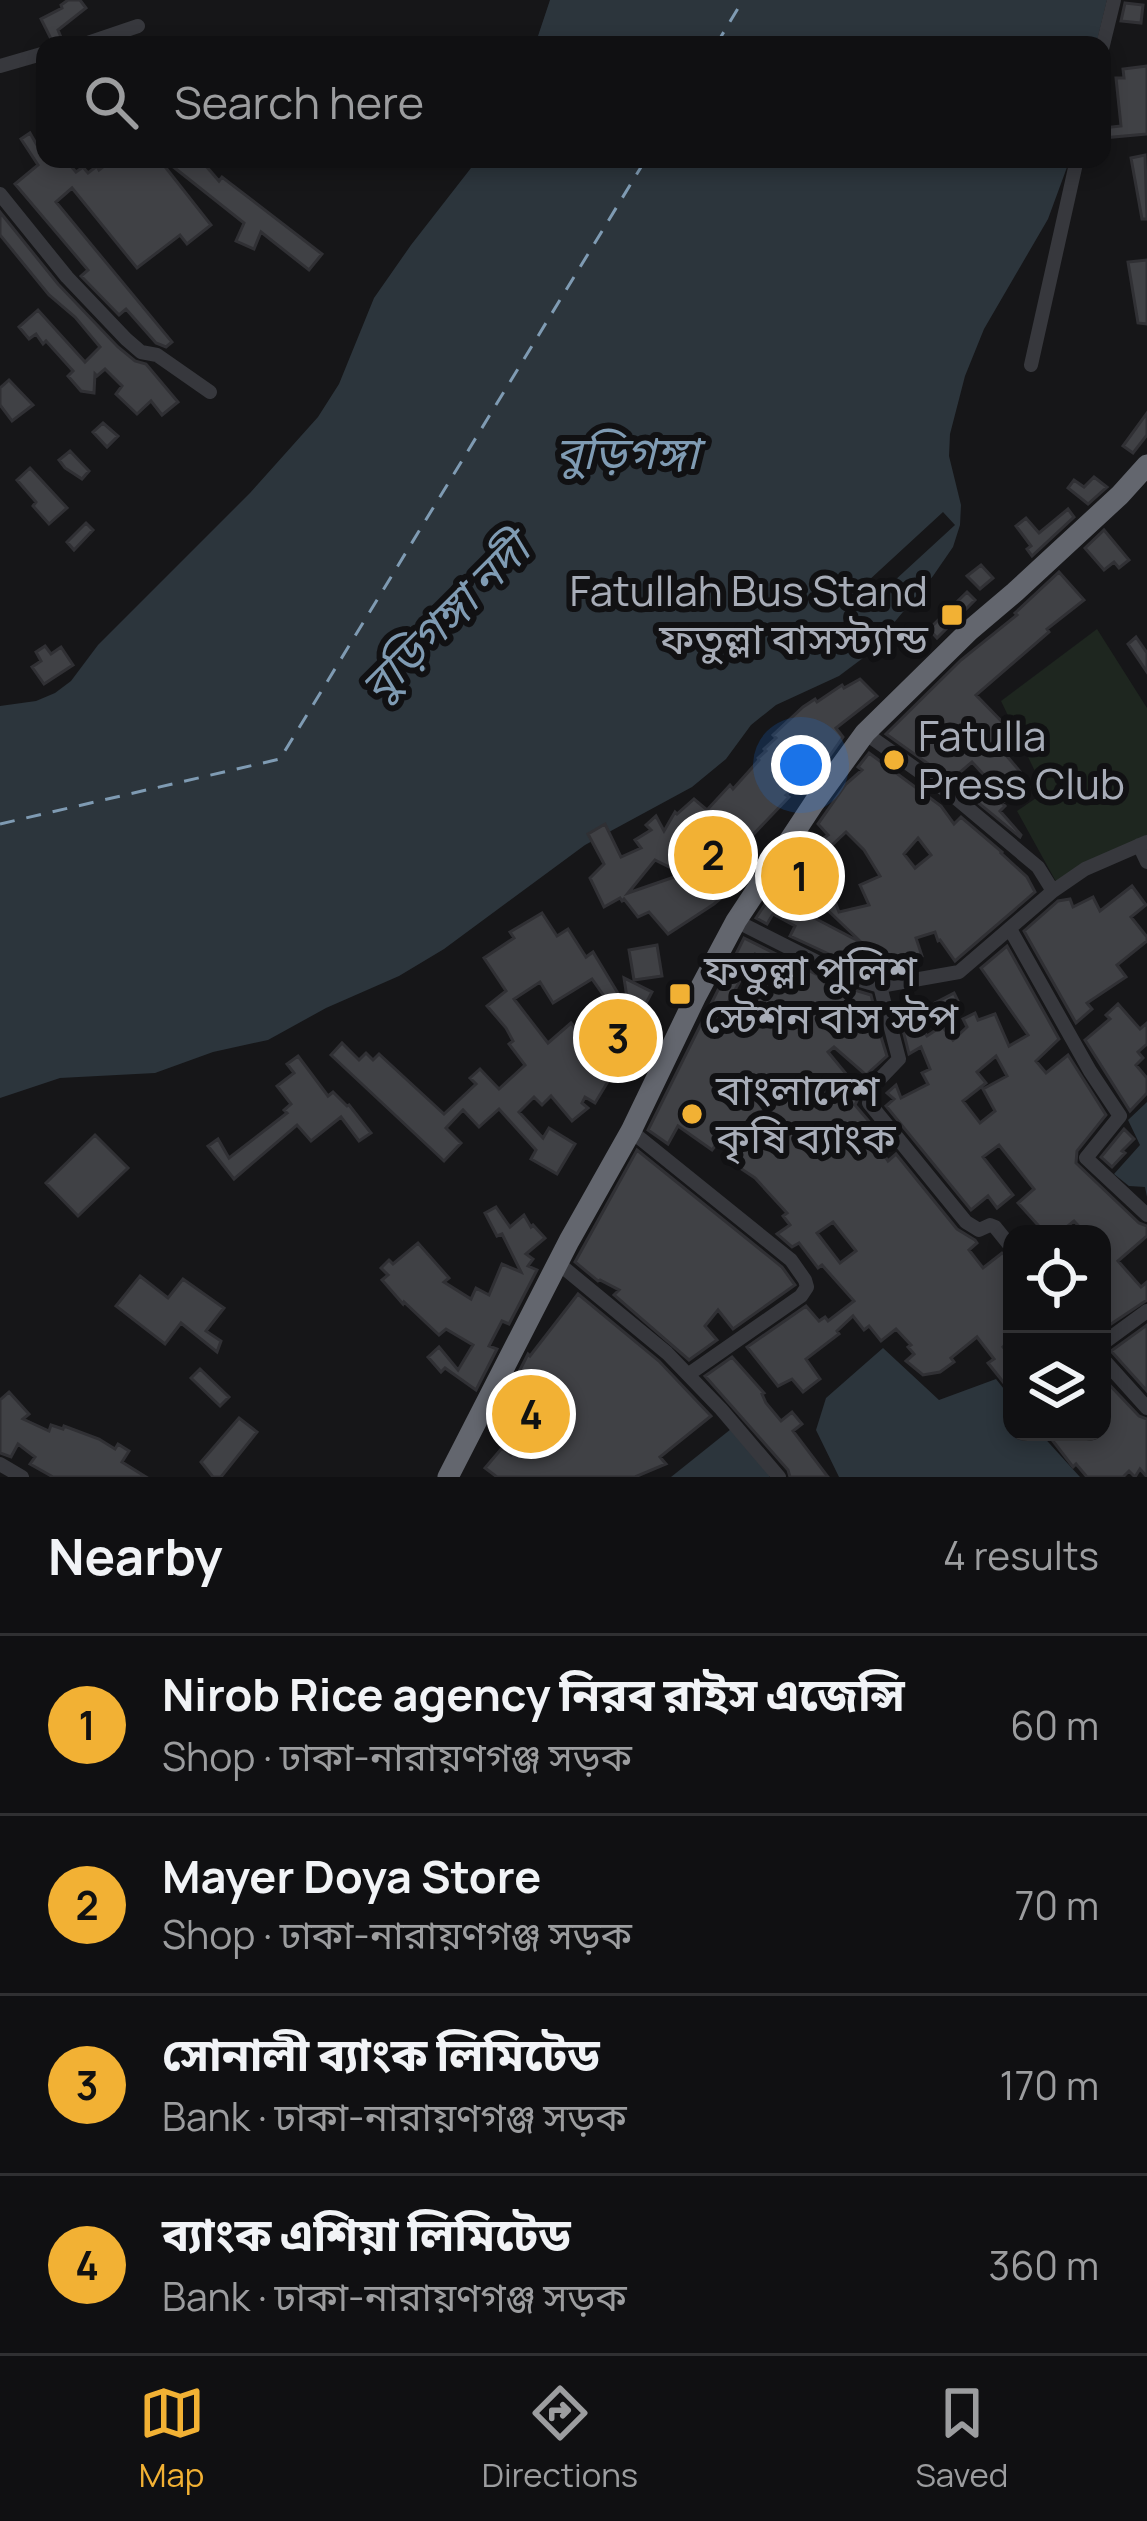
<!DOCTYPE html>
<html lang="en">
<head>
<meta charset="utf-8">
<style>
  body { margin:0; font-family:Manrope,"Noto Sans Bengali",sans-serif; background:#19191b; color:#f1f3f6 }
  .controls { position:absolute; right:36px; bottom:36px; display:grid; overflow:hidden; border-radius:24px; box-shadow:0 6px 18px #0003 }
  .controls button { width:108px; height:108px; display:grid; place-items:center; padding:0; border:0; border-bottom:3px solid #303032; background:#101012; color:#f1f3f6; font:60px sans-serif }
  .you { position:absolute; left:801px; top:765px; width:42px; height:42px; margin:-30px; border:9px solid #fff; border-radius:50%; background:#1a73e8; box-shadow:0 0 0 18px #1a73e833 }
  .badge { display:grid; place-items:center; width:78px; height:78px; border-radius:50%; background:#f2b134; color:#111; font-size:39px; font-weight:700 }
  .pin { position:absolute; translate:-50% -50%; border:6px solid #fff; box-shadow:0 3px 12px #0006 }
  .list { margin:0; padding:0; list-style:none }
  h2 { display:flex; justify-content:space-between; align-items:center; height:156px; margin:0; padding:0 48px; font-size:51px }
  h2 small { font-size:39px; font-weight:400; color:#9c9d9f }
  .list li { display:grid; grid-template-columns:78px 1fr auto; gap:36px; align-items:center; box-sizing:border-box; height:180px; padding:0 48px; border-top:3px solid #303032 }
  .list b { display:block; font-size:45px; white-space:nowrap }
  .list p { margin:0; font-size:39px; white-space:nowrap; color:#9c9d9f }
  .list em { font-size:39px; font-style:normal; color:#9c9d9f }
  .icon { flex:none; width:66px; height:66px; fill:none; stroke:currentColor; stroke-width:2; stroke-linecap:round; stroke-linejoin:round }
  .map { position:relative; flex:none; width:1147px; height:1477px; overflow:hidden }
  .search { position:absolute; background:#101012; box-shadow:0 6px 18px #0003; left:36px; right:36px; top:36px; height:132px; display:flex; align-items:center; gap:30px; box-sizing:border-box; padding:0 42px; border-radius:24px; color:#9c9d9f; font-size:45px }
  .sheet { height:876px; background:#101012 }
  nav { display:flex; justify-content:space-around; align-items:center; box-sizing:border-box; height:168px; border-top:3px solid #303032; background:#101012; font-size:33px; color:#9c9d9f }
  nav a { display:grid; justify-items:center; gap:6px }
  nav .on { color:#f2b134 }
  .map>svg:first-child { display:block }
  .green { fill:#1e261f }
  .water { fill:#2c353c }
  .pier { fill:#161618 }
  .lines { fill:none; stroke-linecap:round; stroke-linejoin:round }
  .ferry { stroke:#7f9bb3; stroke-width:3; stroke-dasharray:15 12; stroke-linecap:butt }
  .building { fill:#404145; stroke:#303034; stroke-width:3; fill-rule:evenodd }
  .minor { stroke:#37383d; stroke-width:14 }
  .highway { stroke:#63666e; stroke-width:21 }
  .poi-dot { fill:#f2b134; stroke:#111113; stroke-width:4.5 }
  .labels { text-anchor:middle; stroke-width:12; stroke-linejoin:round; paint-order:stroke }
  .poi-label { font-size:42px; fill:#a8adb8; stroke:#111113; text-anchor:start }
  .water-label { font-size:45px; font-style:italic; fill:#7f9bb3; stroke:#111113 }
</style>
</head>
<body>
<div class="map">
<svg width="1147" height="1477" viewBox="0 0 1147 1477">
  <rect width="100%" height="100%" fill="#161618"/>
  <path class="green" d="M1097,629l50,79v136l-88,43 -42,-76 28,-19 -44,-91z"/>
  <path class="water" d="M550,0h557l-11,45h-561z
    M478,159h592l-22,60 -64,110 -19,47 -15,58 -1,22 12,49 -1,20 -7,22 -20,29 -66,79 -28,21 -63,29 -25,20 -25,34 -34,28 -107,58 -141,104 -45,27 -73,32 -58,32 -55,12 -58,21 -95,5 -60,20v-392l36,-5 19,-8 16,-12 27,-36 152,-152 68,-76 21,-33 35,-86 37,-53z
    M1147,1102v95l-2,-10 -16,-1 -15,-12 26,-29 -12,-25z
    M883,1348l56,52 57,-21 16,20v33h27l41,45h-241l-23,-47 10,-32z
    M731,1429l40,44 -2,4h-98z"/>
  <path class="pier" d="M943,512l12,13 -62,57 23,25 -6,6 -23,-25 -20,18 -12,-13z"/>
  <g class="lines">
    <path class="ferry" d="M716,45l27,-45
      M0,824l280,-65 366,-600"/>
  </g>
  <path class="building" d="M68,0h12l6,8 -28,22 5,12 -9,3 -13,-26 21,-11 -1,-3z
    M1125,3l18,2 -2,18 -20,-2z
    M1147,66v68l-45,4v-10l19,-2 -5,-48h8l-1,-9z
    M30,133l15,26h20l11,13 7,-5 5,6 9,-7 2,4 14,-11h22l4,4 5,-4h15l52,66 -24,19 -7,-9 -43,33 -65,-80 -16,14 116,140 -6,5 -10,-4 -30,-34 -7,6 -38,-39 7,-6 -73,-86 23,-19 -17,-26z
    M1145,155l2,64h-5l-11,-61z
    M177,159h23l19,22 3,-4 100,77 -13,16 -48,-38 -7,17 -18,-8 8,-18 -73,-58z
    M0,212l58,72 60,63 17,14 11,3 32,38 -16,13 -11,-14 -14,13 -21,-20 6,-8 -17,-17 -8,7 -2,-2 -1,19 -13,-2 -13,-15 5,-5 -27,-30 -3,3 -7,-10 -7,5 -10,-12 19,-17 47,52 15,-15 -25,-30 -26,-22 -49,-60z
    M1147,260v64l-9,-1 -10,-61z
    M9,380l24,25 -21,16 -12,-16v-17z
    M1147,413v22l-14,18 -10,-7z
    M103,423l15,13 -11,11 -14,-15z
    M70,451l19,20 -7,8 -17,-11 -6,-8z
    M30,468l37,40 -18,16 -16,-18 3,-4 -19,-22z
    M1094,477l13,10 -19,17 -20,-16 6,-8 10,7z
    M1068,509l6,8 -42,39 -5,-7 4,-3 -15,-20 10,-8 13,15z
    M86,523l7,7 -19,20 -7,-8z
    M1104,530l25,30 -10,8 -5,-6 -10,8 -19,-22z
    M981,565l12,13 -13,11 -13,-13z
    M1059,572l25,28 -37,29 2,3 -73,63 32,33 -14,13 29,34 -19,16 5,6 -7,6 3,3 -5,5 21,24 -1,2 -44,-36 17,-16 -21,-23 -21,18 -65,-46 75,-74 56,-45 -2,-2z
    M967,592l8,8 -38,38 -8,-9z
    M1136,637l11,16v19l-19,-28z
    M45,646l6,8 10,-7 12,18 -29,19 -12,-17 9,-6 -5,-9z
    M860,679l17,17 -41,32 7,9 -14,20 -7,-9 -34,31 7,8 -9,8 3,2 -61,64 15,18 -29,25 -46,30 -19,-22 -11,5 -14,-18 -2,2 -2,-3 -16,9 -14,-29 14,-14 -16,-30 17,-10 16,33 20,-9 -6,-8 16,-10 -5,-5 10,-9 8,15 11,-19 2,2 17,-15 13,11 23,-25 3,4 26,-29 -1,-2 8,-7 -2,-2 12,-11 -3,-3 30,-28 12,-8 2,3 25,-17 2,3zM655,860l28,14 -55,19z
    M869,753l72,53 13,18 7,-7 41,35 -1,1 26,24 8,15 -80,69 -15,-21 -2,1 -3,-9 -19,6 6,18 -15,5 -2,-6 -20,3 -1,-3 -26,10 1,3 -69,-32 5,-10 -22,-12 -6,10 -11,-6 37,-56 43,42 3,8 30,-7 -9,-20 20,-9 -16,-26 -18,-18 -15,14 -7,-8 4,-3 -10,-11 28,-40 16,-14 -4,-3zM918,838l13,17 -16,13 -11,-14zM794,878l68,65 -82,-43z
    M1132,886l14,19 -15,12 16,20v4l-30,24 9,12 -39,26 5,6 -16,14 -52,-92 34,-30 12,-2 3,8 20,-10 7,14z
    M542,913l15,23 11,-7 18,28 7,-5 29,48 -13,3 -17,-24 -39,24 -13,-21 -26,17 34,44 23,-20 17,20 13,8 24,-47 4,7 -5,-33 28,14 -34,65 3,3 -26,43 -10,-6 -3,6 6,5 -16,13 -21,-25 -9,9 -8,-8 -15,15 24,26 6,-10 26,16 -18,30 -26,-15 5,-9 -37,-41 -20,18 -16,-17 -17,18 15,15 -17,18 -113,-106 11,-12 17,17 7,-7 7,7 6,-6 65,60 32,-30 -6,-6 10,-9 19,20 26,-24 -16,-21 4,-3 -7,-13 -19,-22 19,-15 -22,-33 30,-20 -4,-6z
    M744,938l94,47 33,10 2,8h-6l7,24h4l9,29 -21,19 -32,-28 -6,5 33,40 -6,13 24,28 -6,5 15,23 8,-7 61,75 18,11 2,3 -8,7 14,18 19,-15 10,6v79l-9,9 9,12v17l-8,7 -16,-20 6,-4 -17,-22 -26,21 3,4 -14,10 -17,3 -17,-14 8,-7 -6,-7 3,-2 -15,-16 -15,12 -12,-15 -5,4 -11,-14 -16,15 2,3 -33,25 14,20 -17,13 -11,-13 -14,7 -31,-39 59,-41 13,15 6,-4 3,4 26,-20 -32,-36 -4,3 -19,-25 -7,4 -15,-13 13,-9 -7,-9 4,-3 -32,-35 -15,-10 4,-5 -24,-23 -8,10 -34,-24 -10,18 -20,-14zM755,954l19,12 -55,60 -3,-2zM833,1222l23,29 -16,12 -23,-30z
    M657,945l5,31 -28,4 -5,-30z
    M1007,946l52,93 -23,22 10,12 22,-18 38,60 -29,36 -1,12 63,60 8,3v10l-29,25 23,26 6,-5v18l-45,30v-96h-16l-12,-13 -16,13h-12l-28,-31 16,-14 -35,-44 -16,12 30,38 -16,13 -9,-12 -17,14 -85,-104 8,-7 -7,-6 9,-8 5,13 27,-14 -6,-11 8,-4 -9,-22 -12,7 -6,-24 15,-8 9,14 15,-10 11,14 14,-13 -4,-8 12,-6 3,7 17,-6 14,32 19,-11 -47,-67zM996,1056l11,20 -24,13 12,22 -15,12 -17,-22 23,-18 -9,-11z
    M954,993l7,14 -19,10 -7,-14z
    M1118,1004l22,25 7,-6v21l-9,8 5,6 -7,7 11,13v15l-17,18 -45,-71 25,-21 -4,-4z
    M298,1056l30,40 5,-4 14,14 2,-1 22,28 -12,8 -18,-24 -30,24 -14,-16 -63,54 -26,-33 10,-7 11,19 58,-45 -3,-3 7,-6 -14,-18 17,-13 -7,-9z
    M1124,1129l10,10 -12,12 3,2 -13,14 -11,-10z
    M95,1135l33,33 -50,48 -32,-33z
    M637,1150l145,117 13,18 -62,44 -15,-19 -13,16 12,14 -28,20 -75,-65 5,-5 -19,-10 -2,1 -23,-19z
    M496,1207l14,20 14,-12 7,12 2,-2 12,13 -19,16 7,5 -5,7 9,4 -28,54 -7,-3 -13,25 8,3 -21,41 -31,-22 -4,4 -13,-15 11,-10 19,23 15,-25 -27,-16 -7,6 -35,-33 -1,2 -21,-24 6,-5 -7,-7 8,-8 4,4 25,-21 31,35 -5,4 27,17 5,-11 13,7 13,-31 19,8 -19,-38 -5,2 -12,-23z
    M140,1276l28,22 15,-19 41,29 -18,23 15,10 -4,11 -36,-29 -16,21 -49,-38z
    M578,1294l81,67 52,55 -51,41 6,7 -31,13h-138l-12,-9 17,-20 9,7 13,-15 -29,-21 33,-65 2,2z
    M1147,1325v66l-36,-40z
    M732,1357l32,36 -2,1 4,9 15,18 11,-9 10,12 -9,7 35,46h-38l-2,-7 -83,-94z
    M200,1369l29,28 -9,9 -29,-28z
    M1102,1377l37,39 8,3v58l-7,-8 -5,8 -6,-6 -6,6h-36l-11,-13 -3,3 -27,-35h56z
    M9,1392l20,22 -6,5 26,12 2,-6 12,4 1,-3 35,13 16,10 3,-5 11,7 -7,11 24,15h-93l-23,-13 5,-7 -17,-13 -7,13 -11,-4v-53z
    M239,1418l18,14 -36,45h-8l-12,-15z"/>
  <g class="lines">
    <path class="minor" d="M82,45l56,-19
      M1102,49l12,-49
      M0,66l45,-13
      M0,194l67,83 59,62 15,13 16,3 53,37
      M1031,365l46,-206
      M865,733l86,61 87,73 15,24 32,-22 62,-27
      M1139,845l8,17
      M736,921l107,54 37,11 19,73 -24,25 -6,19 97,119 13,8 11,-5 5,2 17,21
      M1010,929l80,142 30,45 -34,42 61,57
      M880,986l79,-14 94,-81
      M631,1131l160,129 14,20 2,7 -6,9 -112,78
      M558,1263l109,90 54,56 58,68
      M1102,1344l45,-33
      M1102,1358l45,50
      M0,1464l22,13"/>
    <path class="highway" d="M448,1477l121,-236 62,-110 65,-135 40,-75 78,-118 51,-70 104,-102 46,-39 105,-97 27,-30"/>
  </g>
  <g class="poi-dot">
    <rect x="940" y="603" width="24" height="24" rx="6"/>
    <circle cx="894" cy="760" r="12"/>
    <rect x="668" y="982" width="24" height="24" rx="6"/>
    <circle cx="692" cy="1114" r="12"/>
  </g>
  <g class="labels">
    <g class="poi-label">
      <text x="928" y="606" text-anchor="end">Fatullah Bus Stand<tspan x="928" dy="48">ফতুল্লা বাসস্ট্যান্ড</tspan></text>
      <text x="918" y="751">Fatulla<tspan x="918" dy="48">Press Club</tspan></text>
      <text x="704" y="985">ফতুল্লা পুলিশ<tspan x="704" dy="48">স্টেশন বাস স্টপ</tspan></text>
      <text x="716" y="1105">বাংলাদেশ<tspan x="716" dy="48">কৃষি ব্যাংক</tspan></text>
    </g>
    <g class="water-label">
      <text x="627" y="469">বুড়িগঙ্গা</text>
      <text transform="translate(445 618) rotate(-45)" y="16">বুড়িগঙ্গা নদী</text>
    </g>
  </g>
</svg>
<div class="controls">
<button><svg class="icon" aria-label="locate" viewBox="0 0 24 24"><circle cx="12" cy="12" r="6"/><path d="M12 2v4M12 18v4M2 12h4M18 12h4"/></svg></button>
<button><svg class="icon" aria-label="layers" viewBox="0 0 24 24"><path d="M12 4l9 5-9 5-9-5zM3 14l9 5 9-5"/></svg></button>
</div>
<div class="you"></div>
<div class="pin badge" style="left:800px;top:876px">1</div>
<div class="pin badge" style="left:713px;top:855px">2</div>
<div class="pin badge" style="left:618px;top:1038px">3</div>
<div class="pin badge" style="left:531px;top:1414px">4</div>
<div class="search"><svg class="icon" aria-label="search" viewBox="0 0 24 24"><circle cx="10" cy="10" r="6"/><path d="M15 15l6 6"/></svg>Search here</div>
</div>
<section class="sheet">
<h2>Nearby<small>4 results</small></h2>
<ul class="list">
<li><span class="badge">1</span><div><b>Nirob Rice agency নিরব রাইস এজেন্সি</b><p>Shop · ঢাকা-নারায়ণগঞ্জ সড়ক</p></div><em>60 m</em></li>
<li><span class="badge">2</span><div><b>Mayer Doya Store</b><p>Shop · ঢাকা-নারায়ণগঞ্জ সড়ক</p></div><em>70 m</em></li>
<li><span class="badge">3</span><div><b>সোনালী ব্যাংক লিমিটেড</b><p>Bank · ঢাকা-নারায়ণগঞ্জ সড়ক</p></div><em>170 m</em></li>
<li><span class="badge">4</span><div><b>ব্যাংক এশিয়া লিমিটেড</b><p>Bank · ঢাকা-নারায়ণগঞ্জ সড়ক</p></div><em>360 m</em></li>
</ul>
</section>
<nav>
<a class="on"><svg class="icon" aria-label="map" viewBox="0 0 24 24"><path d="M3 6l6-2 6 2 6-2v14l-6 2-6-2-6 2zM9 4v14M15 6v14"/></svg>Map</a>
<a><svg class="icon" aria-label="directions" viewBox="0 0 24 24"><path d="M12 3l9 9-9 9-9-9zM9 14v-3h6M13 9l2 2-2 2"/></svg>Directions</a>
<a><svg class="icon" aria-label="saved" viewBox="0 0 24 24"><path d="M7 4h10v16l-5-4-5 4z"/></svg>Saved</a>
</nav>
</body>
</html>
